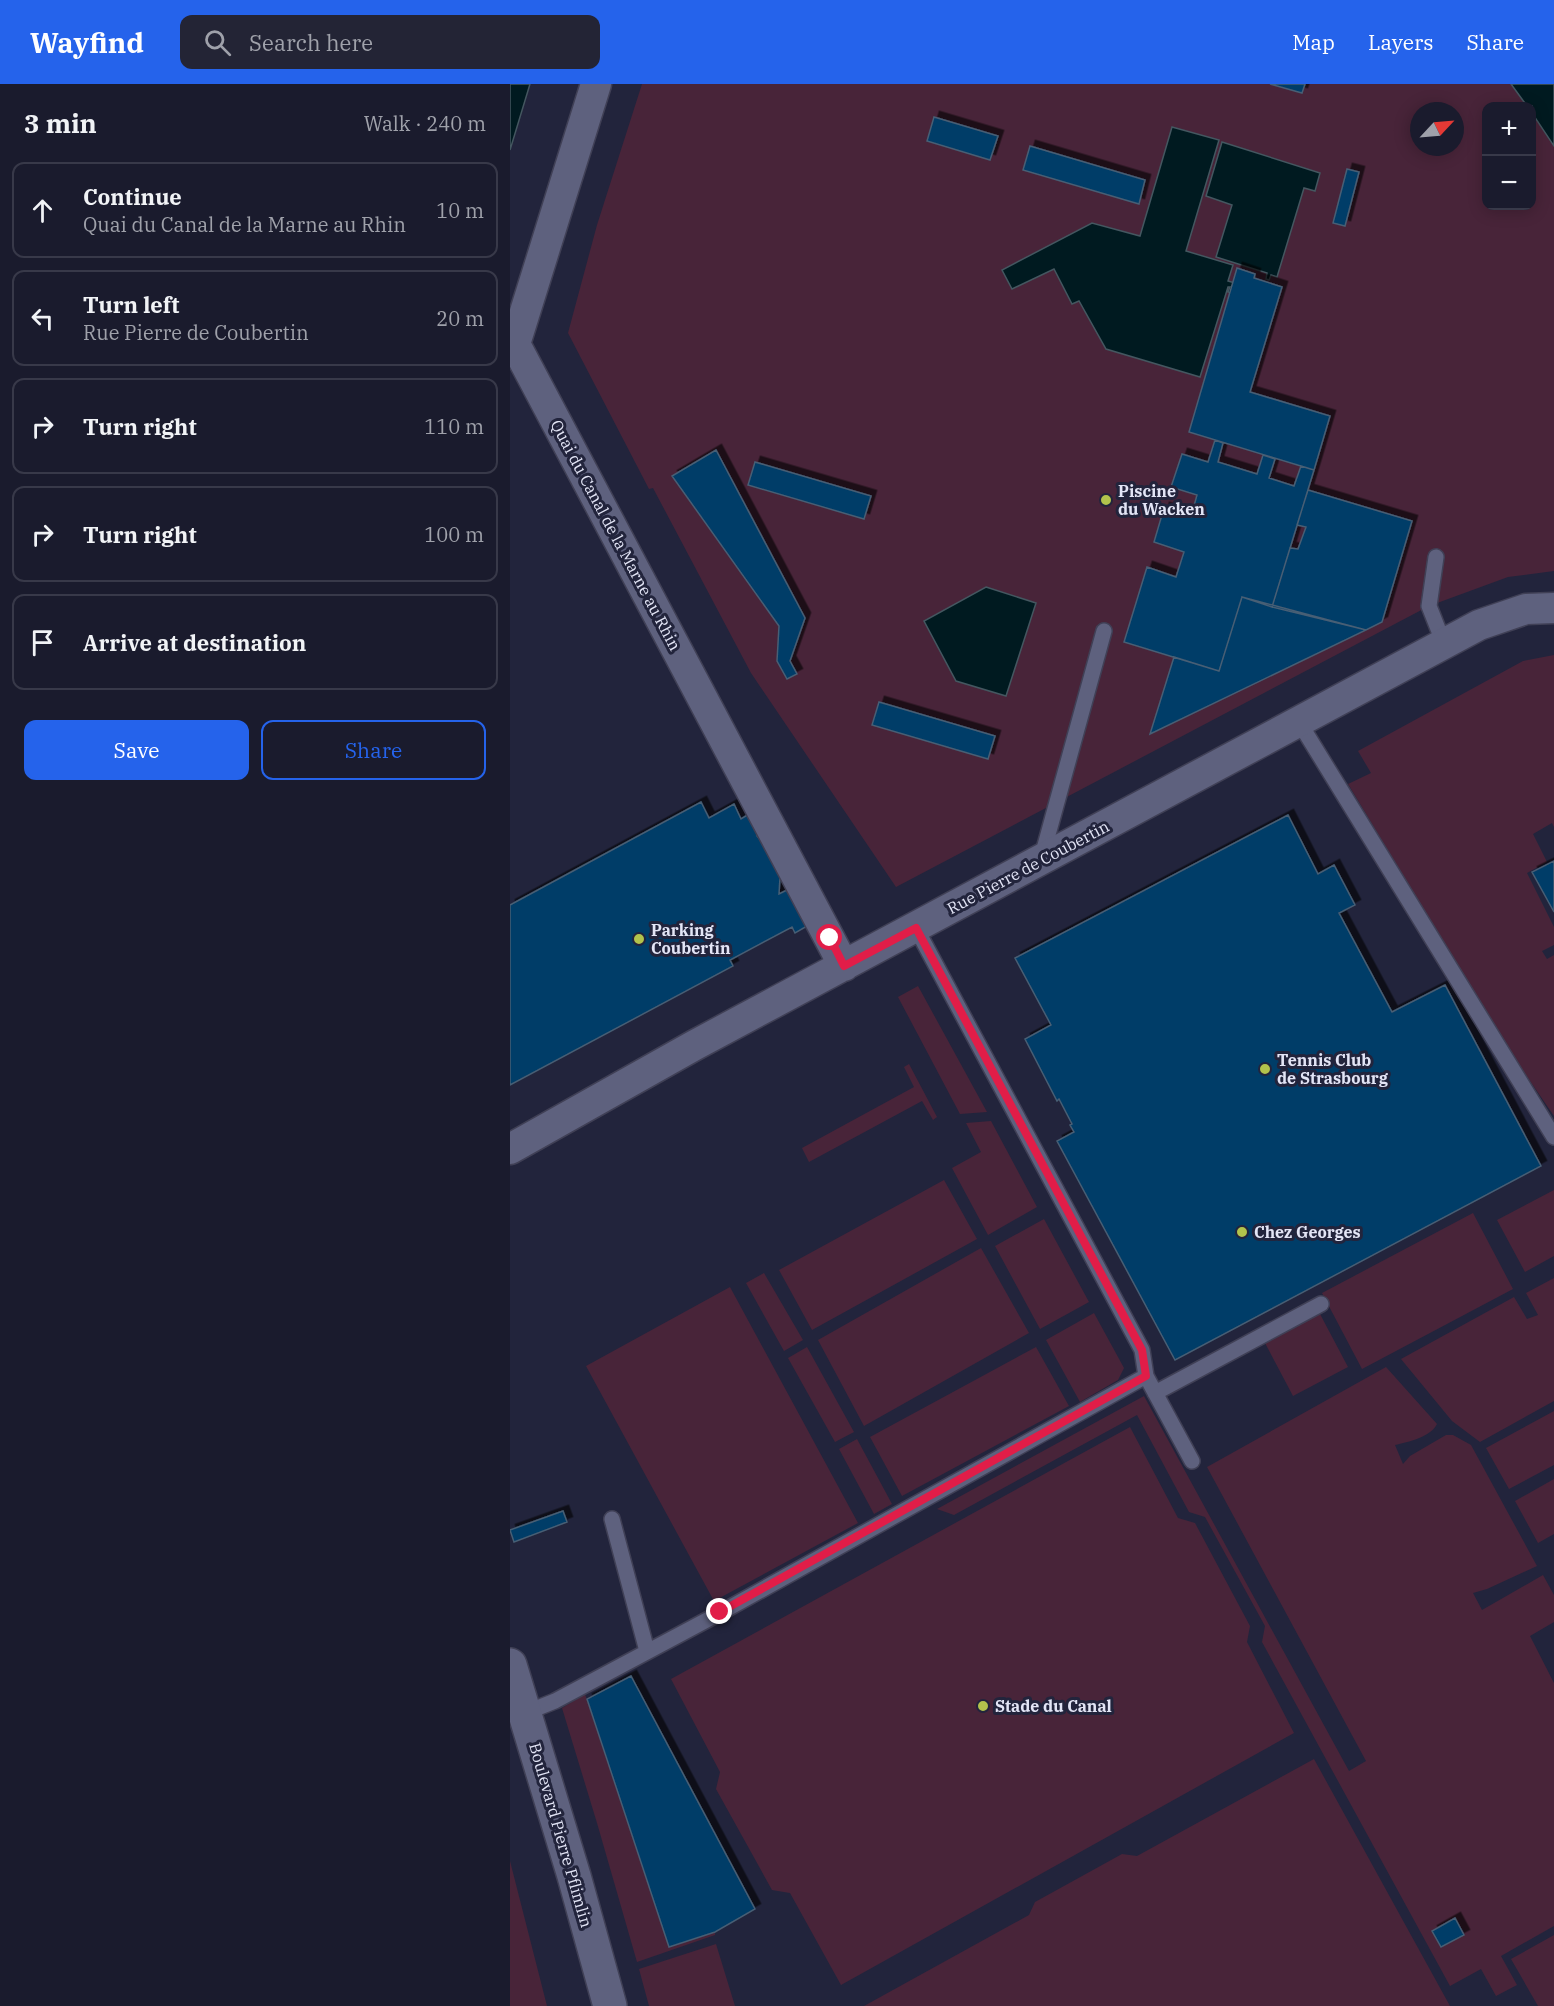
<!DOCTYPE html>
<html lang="en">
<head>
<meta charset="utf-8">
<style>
  body { margin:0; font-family:"IBM Plex Serif",serif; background:#232435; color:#f1f3f6 }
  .controls { position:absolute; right:18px; top:18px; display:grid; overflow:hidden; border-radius:12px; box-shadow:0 3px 15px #0003 }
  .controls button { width:54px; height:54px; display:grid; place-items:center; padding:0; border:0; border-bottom:2px solid #383949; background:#1a1b2d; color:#f1f3f6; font:30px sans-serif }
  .compass { position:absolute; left:900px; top:18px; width:54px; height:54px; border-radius:50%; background:#1a1b2d; box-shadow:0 3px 15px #0003; rotate:64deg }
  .stop { position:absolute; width:18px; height:18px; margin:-14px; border:4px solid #e11d48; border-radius:50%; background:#fff }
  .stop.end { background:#e11d48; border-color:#fff; box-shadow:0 2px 6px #0008 }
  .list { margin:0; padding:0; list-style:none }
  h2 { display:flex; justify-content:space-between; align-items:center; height:78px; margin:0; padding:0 24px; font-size:26px }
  h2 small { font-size:20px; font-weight:400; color:#9fa1aa }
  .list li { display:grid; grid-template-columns:39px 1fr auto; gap:18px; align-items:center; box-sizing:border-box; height:96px; margin:0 12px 12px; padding:0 12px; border:2px solid #383949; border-radius:12px }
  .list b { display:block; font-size:22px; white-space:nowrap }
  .list p { margin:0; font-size:20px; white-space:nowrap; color:#9fa1aa }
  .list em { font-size:20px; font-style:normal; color:#9fa1aa }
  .actions { display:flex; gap:12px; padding:18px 24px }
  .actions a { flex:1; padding:14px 0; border:2px solid #2563eb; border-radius:12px; text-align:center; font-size:21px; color:#2563eb }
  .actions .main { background:#2563eb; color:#fff }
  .icon { flex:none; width:33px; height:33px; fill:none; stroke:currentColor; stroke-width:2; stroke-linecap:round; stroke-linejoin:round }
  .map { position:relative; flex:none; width:1044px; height:1922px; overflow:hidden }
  header { display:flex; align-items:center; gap:36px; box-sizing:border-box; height:84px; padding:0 30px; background:#2563eb; color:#fff }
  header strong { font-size:28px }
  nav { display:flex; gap:33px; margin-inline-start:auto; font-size:21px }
  .search { width:420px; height:54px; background:#232435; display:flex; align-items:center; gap:15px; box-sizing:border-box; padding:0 21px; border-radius:12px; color:#9fa1aa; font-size:22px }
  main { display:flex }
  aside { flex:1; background:#1a1b2d }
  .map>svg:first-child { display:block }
  .green { fill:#482439; fill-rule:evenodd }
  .water { fill:#001a20; stroke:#445760; stroke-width:1.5 }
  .building { fill:#003c67; stroke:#475e74; stroke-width:1.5; filter:url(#shadow) }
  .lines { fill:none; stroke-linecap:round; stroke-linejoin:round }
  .lane-casing { stroke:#404056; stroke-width:18 }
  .street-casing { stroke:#404056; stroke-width:33 }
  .secondary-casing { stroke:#404056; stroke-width:36 }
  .lane { stroke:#5e617e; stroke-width:15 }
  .street { stroke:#5e617e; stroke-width:30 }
  .secondary { stroke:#5e617e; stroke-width:33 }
  .route { stroke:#e11d48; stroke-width:8 }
  .poi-dot { fill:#b2c34c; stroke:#22243c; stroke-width:2 }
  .labels { text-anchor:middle; stroke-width:6; stroke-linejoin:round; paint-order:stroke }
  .poi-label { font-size:16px; font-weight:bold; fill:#e3e5f6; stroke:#22243c; text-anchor:start }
  .street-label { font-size:16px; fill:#e3e5f6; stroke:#22243c }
</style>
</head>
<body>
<header>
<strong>Wayfind</strong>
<div class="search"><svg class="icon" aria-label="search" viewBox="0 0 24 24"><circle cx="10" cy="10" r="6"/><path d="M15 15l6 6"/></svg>Search here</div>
<nav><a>Map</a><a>Layers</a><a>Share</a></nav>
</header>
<main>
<aside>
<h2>3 min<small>Walk · 240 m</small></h2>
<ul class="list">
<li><svg class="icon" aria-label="ahead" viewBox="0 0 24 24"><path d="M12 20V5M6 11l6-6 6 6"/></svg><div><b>Continue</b><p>Quai du Canal de la Marne au Rhin</p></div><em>10 m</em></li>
<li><svg class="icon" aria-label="left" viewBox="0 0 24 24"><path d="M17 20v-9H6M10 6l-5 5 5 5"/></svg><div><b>Turn left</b><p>Rue Pierre de Coubertin</p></div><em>20 m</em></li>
<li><svg class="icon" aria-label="right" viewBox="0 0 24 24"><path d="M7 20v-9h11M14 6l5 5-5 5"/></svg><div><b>Turn right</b></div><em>110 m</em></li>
<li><svg class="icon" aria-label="right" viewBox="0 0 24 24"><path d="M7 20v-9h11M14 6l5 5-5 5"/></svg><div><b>Turn right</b></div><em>100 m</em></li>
<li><svg class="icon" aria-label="arrive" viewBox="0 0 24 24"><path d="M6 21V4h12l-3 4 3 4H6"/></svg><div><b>Arrive at destination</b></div></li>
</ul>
<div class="actions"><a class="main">Save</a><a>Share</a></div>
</aside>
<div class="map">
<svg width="1044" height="1922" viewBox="0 0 1044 1922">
  <defs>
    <filter id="shadow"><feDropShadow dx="5.5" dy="-5.5" stdDeviation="0" flood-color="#0009"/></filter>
  </defs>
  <rect width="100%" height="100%" fill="#22243c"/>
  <path class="green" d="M132,0h869l16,22h-41v100h46v-93l22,33v425l-46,6 -79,29 -533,281 -145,-214 -98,-185 -4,1 -81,-156 29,-108zM909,27h36v36h-36z
    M1044,571v172l-2,-4 -19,11 14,28 -20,11 27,54v18l-12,6 5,8 7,-4v161l-50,-73 -156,-259 23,-11 -13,-22 165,-90z
    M408,902l69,126 -27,2 -62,-117z
    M399,980l28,53 -4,3 -11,-19 -113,61 -7,-14 112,-61 -10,-20z
    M481,1037l46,86 -49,28 -36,-67 29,-16 -15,-29z
    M434,1096l33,59 -165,91 -33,-60z
    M1044,1106v66l-29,16 -28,-52z
    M963,1129l40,76 -151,80 -40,-76z
    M534,1135l45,83 -49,27 -45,-83z
    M471,1164l48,85 -165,93 -46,-86z
    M254,1189l39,67 -19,11 -38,-68z
    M1044,1194v123l-74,41 -28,-21 -51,-62 113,-62 13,22 11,-4 -12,-22z
    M220,1203l128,236 -144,78 -128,-235z
    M584,1229l30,55 -6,12 -38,22 -34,-62z
    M810,1230l28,53 -55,29 -28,-53z
    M297,1263l47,85 -19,10 -47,-84z
    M526,1263l33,59 -167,90 -32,-59z
    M876,1283l51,57c-6,13 -29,18 -42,21l8,19 7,-8 36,-21h7l18,10 66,121 -50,23 -14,4 9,17 61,-35 11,20v27l-24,14 24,47v243l-53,30 16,29 -21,11 -15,-27 -31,17 -188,-344 3,-16 -60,-109 -16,-5 -52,-97 -183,100 -17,-6 207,-113 205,375 17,-10 -159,-294z
    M1044,1327v54l-45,24 -23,-41z
    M620,1343l48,91 17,5 55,103 -3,16 47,91 -453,252 -51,-92 -18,-3 -56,-101 4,-17 -49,-93z
    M347,1355l35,65 -18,10 -35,-65z
    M1044,1395v55l-16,9 -23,-42z
    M75,1610l84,253 46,-15v3l-78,27 -40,-139 -35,-115z
    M804,1675l136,247h-586l165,-91 6,-13 87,-48 15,2z
    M0,1777l37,145h-37z
    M1044,1851v71h-16l-27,-47z
    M206,1860l19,62h-86l-10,-37z"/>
  <path class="water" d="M0,0h20l-20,66z
    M1001,0h43v62l-22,-33v-7h-5z
    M662,43l47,13 -33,111 47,14 -5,16 7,2 -3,11 -4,-2 2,-5h-2l-28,90 -94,-28 -27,-48 -7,3 -18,-35 -42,20 -10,-19 90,-47 48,13z
    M712,58l98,31 -5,18 -11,-3 -27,89 -6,-2 -2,5 -3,-1 1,-6 -51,-16 16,-52 -26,-9z
    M476,503l50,16 -30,93 -50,-15 -32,-60z"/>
  <path class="building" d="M760,0h35l-3,9z
    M424,33l64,19 -8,24 -63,-19z
    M520,62l115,34 -6,24 -116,-34z
    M837,85l12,3 -14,54 -12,-3z
    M727,184l18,6 -1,4 28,9 -32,105 80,24 -16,54 -125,-38z
    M705,356l8,3 -5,19 39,12 6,-19 12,4 -6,19 25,8 7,-20 13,4 -42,137 -30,-10 -23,74 -95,-29 23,-75 29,10 8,-25 -30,-10 10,-34 27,9 6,-22 -26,-8 11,-33 26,8z
    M206,366l89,168 -15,43 7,13 -10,5 -10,-18 2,-35 -107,-150z
    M245,378l116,34 -7,23 -116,-34z
    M798,406l104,31 -30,101 -16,8 -94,-23 18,-59 8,1 8,-22 -9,-2z
    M732,513l124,33 -216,104 24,-77 45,14z
    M369,618l116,34 -7,23 -116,-34z
    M191,718l8,16 25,-14 7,15 8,-5 12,21 -4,1 12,14 11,27 -1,17 10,-5 20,36 -14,8 -3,-6 -62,33 3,6 -223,119v-180z
    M778,731l30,59 16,-9 21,40 -16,8 53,99 53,-27 96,181 -366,194 -118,-219 17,-9 -4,-7 2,-1 -13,-25 -2,2 -32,-62 26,-14 -36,-67z
    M1044,777v51l-22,-40z
    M53,1427l4,11 -53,20 -4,-12z
    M121,1592l124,233 -40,23 -46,15 -82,-248z
    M945,1834l9,17 -23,12 -9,-16z"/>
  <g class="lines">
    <g class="lane-casing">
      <path id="lane" d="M926,473l-7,49 15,38
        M789,638l255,415
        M531,776l63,-229
        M406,844l226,422 4,26 46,85
        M645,1309l166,-89
        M102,1435l35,132
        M15,1629l30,-12 165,-88 426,-237"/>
    </g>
    <g class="street-casing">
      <path id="street" d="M86,0l-81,260 329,622
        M0,1065l185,-104 784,-420 47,-16 28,-1"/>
    </g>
    <g class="secondary-casing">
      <path id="secondary" d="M0,1581l64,211 36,130"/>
    </g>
    <use href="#lane" class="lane"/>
    <use href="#street" class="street"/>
    <use href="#secondary" class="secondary"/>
  </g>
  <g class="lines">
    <path class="route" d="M210,1528l426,-236 -4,-26 -226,-422 -72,38 -14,-28"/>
  </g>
  <g class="poi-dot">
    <circle cx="596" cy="416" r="6"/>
    <circle cx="129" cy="855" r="6"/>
    <circle cx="755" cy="985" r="6"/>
    <circle cx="732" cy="1148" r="6"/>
    <circle cx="473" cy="1622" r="6"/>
  </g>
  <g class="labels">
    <g class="poi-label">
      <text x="608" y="413">Piscine<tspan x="608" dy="18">du Wacken</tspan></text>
      <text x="141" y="852">Parking<tspan x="141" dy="18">Coubertin</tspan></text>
      <text x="767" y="982">Tennis Club<tspan x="767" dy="18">de Strasbourg</tspan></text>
      <text x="744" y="1154">Chez Georges</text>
      <text x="485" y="1628">Stade du Canal</text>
    </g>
    <g class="street-label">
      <text transform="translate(106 451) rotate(62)" y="6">Quai du Canal de la Marne au Rhin</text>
      <text transform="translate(518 783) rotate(-28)" y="6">Rue Pierre de Coubertin</text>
      <text transform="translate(51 1751) rotate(74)" y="6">Boulevard Pierre Pflimlin</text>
    </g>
  </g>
</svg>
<div class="controls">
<button>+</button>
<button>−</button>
</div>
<svg class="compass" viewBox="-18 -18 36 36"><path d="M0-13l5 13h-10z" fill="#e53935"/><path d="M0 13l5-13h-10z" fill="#9fa1aa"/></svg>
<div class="stop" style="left:320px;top:854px"></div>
<div class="stop end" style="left:210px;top:1528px"></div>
</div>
</main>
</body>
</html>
